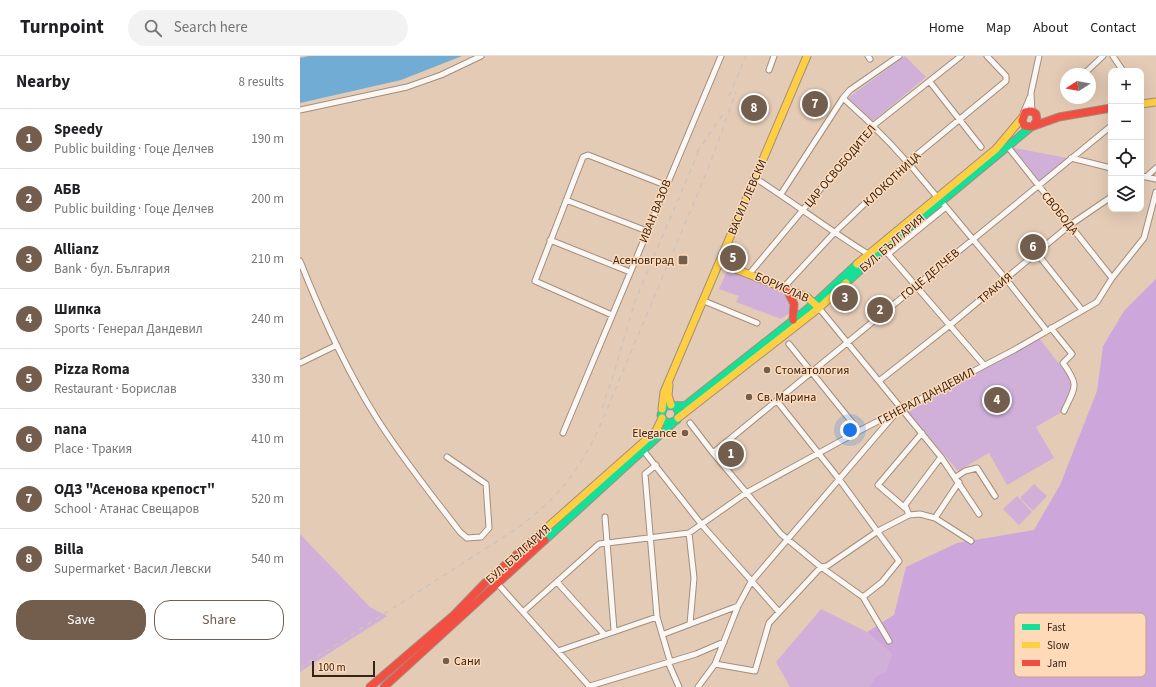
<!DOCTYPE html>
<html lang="en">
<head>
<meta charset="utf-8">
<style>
  body { margin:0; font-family:"Source Sans 3",sans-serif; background:#f2f2f2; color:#202124 }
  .controls { position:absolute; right:12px; top:12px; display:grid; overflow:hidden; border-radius:8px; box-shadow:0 4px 16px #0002 }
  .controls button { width:36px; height:36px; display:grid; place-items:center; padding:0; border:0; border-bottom:1px solid #e0e0e0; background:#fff; color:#202124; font:20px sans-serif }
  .compass { position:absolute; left:760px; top:12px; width:36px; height:36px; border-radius:50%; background:#fff; box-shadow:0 4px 16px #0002; rotate:259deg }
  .scale { position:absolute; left:12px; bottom:10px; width:63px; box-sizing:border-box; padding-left:4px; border:2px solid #362415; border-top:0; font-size:11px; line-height:14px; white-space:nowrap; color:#362415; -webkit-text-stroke:3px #ffdab9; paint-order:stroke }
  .you { position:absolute; left:550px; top:374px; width:14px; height:14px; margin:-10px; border:3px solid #fff; border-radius:50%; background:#1a73e8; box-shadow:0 0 0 6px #1a73e833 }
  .badge { display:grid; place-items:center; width:26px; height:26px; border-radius:50%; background:#735e4d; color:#fff; font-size:13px; font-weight:700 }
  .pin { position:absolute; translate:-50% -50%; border:2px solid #fff; box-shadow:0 1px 4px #0006 }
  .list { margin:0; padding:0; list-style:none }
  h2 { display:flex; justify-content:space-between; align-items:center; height:52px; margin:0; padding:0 16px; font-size:17px }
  h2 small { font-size:13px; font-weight:400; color:#757577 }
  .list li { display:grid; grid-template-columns:26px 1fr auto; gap:12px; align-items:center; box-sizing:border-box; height:60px; padding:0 16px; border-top:1px solid #e0e0e0 }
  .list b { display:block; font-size:15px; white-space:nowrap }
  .list p { margin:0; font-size:13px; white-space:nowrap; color:#757577 }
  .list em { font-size:13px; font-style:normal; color:#757577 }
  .actions { display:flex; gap:8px; padding:12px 16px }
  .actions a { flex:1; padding:9px 0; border:1px solid #735e4d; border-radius:16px; text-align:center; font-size:14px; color:#735e4d }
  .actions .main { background:#735e4d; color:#fff }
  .icon { flex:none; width:22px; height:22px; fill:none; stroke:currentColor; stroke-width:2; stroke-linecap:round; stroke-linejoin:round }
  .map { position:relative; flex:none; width:856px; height:631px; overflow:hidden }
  header { display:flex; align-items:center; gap:24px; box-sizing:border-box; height:56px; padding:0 20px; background:#fff; border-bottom:1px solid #e0e0e0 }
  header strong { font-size:19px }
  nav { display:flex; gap:22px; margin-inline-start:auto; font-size:14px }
  .search { width:280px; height:36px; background:#f2f2f2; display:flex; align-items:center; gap:10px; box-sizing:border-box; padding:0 14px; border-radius:22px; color:#757577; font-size:15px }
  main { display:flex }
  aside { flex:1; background:#fff }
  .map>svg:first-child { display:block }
  .green { fill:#d0b0d8 }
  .forest { fill:#cda7db }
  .water { fill:#71acd5 }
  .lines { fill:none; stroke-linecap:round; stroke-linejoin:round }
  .street-casing { stroke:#a18e7d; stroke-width:7 }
  .fast-casing { stroke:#a18e7d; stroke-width:9 }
  .slow-casing { stroke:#a18e7d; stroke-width:9 }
  .jam-casing { stroke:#a18e7d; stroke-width:9 }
  .street { stroke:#fbf7f4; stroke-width:5 }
  .fast { stroke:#16e098; stroke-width:7 }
  .slow { stroke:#ffcf43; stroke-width:7 }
  .jam { stroke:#f24e42; stroke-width:7 }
  .rail { stroke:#ccc5be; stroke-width:1.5; stroke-dasharray:5 5; stroke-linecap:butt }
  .poi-dot { fill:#735e4d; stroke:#ffdab9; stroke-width:1.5 }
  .labels { text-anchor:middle; stroke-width:3; stroke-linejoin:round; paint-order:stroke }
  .street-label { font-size:12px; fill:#362415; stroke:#ffdab9 }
  .poi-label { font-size:12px; fill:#362415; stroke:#ffdab9; text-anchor:start }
  .key { fill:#ffdab9; stroke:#c3a388; stroke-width:1 }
  .key-label { font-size:11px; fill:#362415 }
</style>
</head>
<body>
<header>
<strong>Turnpoint</strong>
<div class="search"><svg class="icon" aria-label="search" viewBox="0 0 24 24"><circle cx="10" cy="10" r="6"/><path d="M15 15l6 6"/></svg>Search here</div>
<nav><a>Home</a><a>Map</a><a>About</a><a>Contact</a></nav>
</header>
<main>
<aside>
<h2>Nearby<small>8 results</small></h2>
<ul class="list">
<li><span class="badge">1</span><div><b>Speedy</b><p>Public building · Гоце Делчев</p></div><em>190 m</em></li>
<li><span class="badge">2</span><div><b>АБВ</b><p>Public building · Гоце Делчев</p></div><em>200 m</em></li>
<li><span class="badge">3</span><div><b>Allianz</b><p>Bank · бул. България</p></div><em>210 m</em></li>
<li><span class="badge">4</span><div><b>Шипка</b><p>Sports · Генерал Дандевил</p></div><em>240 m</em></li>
<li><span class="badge">5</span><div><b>Pizza Roma</b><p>Restaurant · Борислав</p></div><em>330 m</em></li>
<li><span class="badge">6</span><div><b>nana</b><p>Place · Тракия</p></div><em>410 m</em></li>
<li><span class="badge">7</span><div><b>ОДЗ &quot;Асенова крепост&quot;</b><p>School · Атанас Свещаров</p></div><em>520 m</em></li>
<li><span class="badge">8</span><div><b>Billa</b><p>Supermarket · Васил Левски</p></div><em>540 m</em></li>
</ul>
<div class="actions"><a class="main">Save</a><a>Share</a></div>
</aside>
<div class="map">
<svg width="856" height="631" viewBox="0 0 856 631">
  <rect width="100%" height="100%" fill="#e4cbb6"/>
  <path class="green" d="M605,0l21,21 -53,44 -25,-23z
    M709,91l58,11 -28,25z
    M428,213l57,22 6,21 -10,7 -45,-17 3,-6 -20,-7z
    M739,282l31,40 1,10 -11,25 -24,14 18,31 -47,27 -18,-32 -31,18 -50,-59z
    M734,428l13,12 -14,15 -13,-13z
    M717,440l15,16 -13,13 -16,-16z
    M0,478l70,73 17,9 -87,56z
    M521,553l46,23 25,22 -6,17 -11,6 -5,10h-80l-14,-25z"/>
  <path class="forest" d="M856,223v408h-286l5,-10 11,-6 6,-17 -25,-22 27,-17 12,-48 51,-24 77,-13 26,-45 37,-94 6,-45 21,-35z"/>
  <path class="water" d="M9,0h153l-61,24 -101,23v-45z"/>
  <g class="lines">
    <g class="street-casing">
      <path id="street" d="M568,0l2,3
        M813,0l10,15
        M469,14l5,-14
        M784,18l19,-18
        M630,26l51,65
        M543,42c34,30 65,63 94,99
        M0,54l107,-23 34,-12 40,-19
        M732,55l-1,-18 8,-37
        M723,58l7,-17
        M708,91l104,131
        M771,102l40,10
        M841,120l15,3
        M846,121l10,-9
        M455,122c39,25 74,52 113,76
        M481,138l62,-96 7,-8 49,-34
        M266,144l81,31
        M641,145l65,78 41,52
        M250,184l80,32
        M584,193l100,116
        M736,196l46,58
        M588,198l58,-47
        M0,205c21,53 45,107 76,156 25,40 55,77 84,115l7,6 14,-1 8,-9 -3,-44 -39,-27
        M450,217l124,-148 87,-69
        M484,231l50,-54 74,-71 98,-81v-5l-19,-20
        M404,245l53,22
        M519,252l122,149 38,57
        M312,259l-77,-34 48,-124 5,-2 77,30
        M751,272l21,26 -9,9c17,23 12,24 1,48
        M489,288l70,87
        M0,307l37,-18
        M579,325l71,-56 120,-100 41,-28
        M477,345l62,78 60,82 -17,21 -19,15
        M390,367l23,30 68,81 40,33 42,30 26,44
        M263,377l158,-377
        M343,394l59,75 77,87
        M413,397c133,-108 265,-219 398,-327
        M356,409l-11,9 12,143 13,44
        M656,421l9,-6 12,-3 18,28
        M605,452l-27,-23 44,-52
        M609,459l-4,-10 36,-48
        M305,461l9,113
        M635,462l24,-36
        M389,477l5,45 -4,46
        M257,526l47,52
        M197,527l93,104
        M223,556l76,-68 90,-11 57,-40 113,-62 155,-81 83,-48 15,-24 32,-40 12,-46
        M364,578l74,-28
        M258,595l99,-34
        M368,606l11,25
        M415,608l40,7 14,-48 52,-56 6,-1 51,-35 31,-16 11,-1 15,4 36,23
        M290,630l106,-32 28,-12
        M398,631l17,-23 23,-58 13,-24 144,-168"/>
    </g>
    <g class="fast-casing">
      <path id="fast" d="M546,227l38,-34 147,-122
        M376,351l3,6 -2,7 -7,3 -6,-2 -3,-6 3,-8c7,-3 14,0 22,-2l129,-102 42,-39
        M245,484l128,-117"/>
    </g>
    <g class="slow-casing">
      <path id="slow" d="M841,48l15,-2
        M420,207l87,34 10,9
        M557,208l139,-115 26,-31
        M369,329l-1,10 3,10
        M362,353l2,-17 143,-336
        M378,362l141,-110 27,-25
        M242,476l114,-101 6,-13"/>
    </g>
    <g class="jam-casing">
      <path id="jam" d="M734,69l3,-5 -1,-6 -4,-3 -7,1 -3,9 3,5 6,1 28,-10 52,-9
        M486,232l8,16 -1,16
        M70,631l84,-72 32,-33 56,-50
        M84,631l161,-147"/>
    </g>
    <use href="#street" class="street"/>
    <use href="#fast" class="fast"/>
    <use href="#slow" class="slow"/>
    <use href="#jam" class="jam"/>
    <path class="rail" d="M429,40l17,-40
      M397,96l26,-38
      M302,352l12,-35 21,-72 65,-153
      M0,612l219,-141c39,-30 59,-54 80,-99l109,-259 28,-77"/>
  </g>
  <g class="poi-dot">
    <rect x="378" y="199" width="10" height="10" rx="2"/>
    <circle cx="467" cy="314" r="4"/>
    <circle cx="449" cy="341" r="4"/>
    <circle cx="385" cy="377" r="4"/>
    <circle cx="146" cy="605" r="4"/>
  </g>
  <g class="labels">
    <g class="street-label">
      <text transform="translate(540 110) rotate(-50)" y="4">ЦАР ОСВОБОДИТЕЛ</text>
      <text transform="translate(592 123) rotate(-43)" y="4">КЛОКОТНИЦА</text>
      <text transform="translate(447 141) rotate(-67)" y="4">ВАСИЛ ЛЕВСКИ</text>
      <text transform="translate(355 155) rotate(-68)" y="4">ИВАН ВАЗОВ</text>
      <text transform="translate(760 157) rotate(51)" y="4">СВОБОДА</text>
      <text transform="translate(592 187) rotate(-41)" y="4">БУЛ. БЪЛГАРИЯ</text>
      <text transform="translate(630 218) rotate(-40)" y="4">ГОЦЕ ДЕЛЧЕВ</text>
      <text transform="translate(482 231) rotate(24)" y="4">БОРИСЛАВ</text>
      <text transform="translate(695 232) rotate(-40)" y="4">ТРАКИЯ</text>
      <text transform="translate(626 340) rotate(-28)" y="4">ГЕНЕРАЛ ДАНДЕВИЛ</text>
      <text transform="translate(218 498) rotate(-42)" y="4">БУЛ. БЪЛГАРИЯ</text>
    </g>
    <g class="poi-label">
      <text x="374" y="208" text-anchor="end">Асеновград</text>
      <text x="475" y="318">Стоматология</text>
      <text x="457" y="345">Св. Марина</text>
      <text x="377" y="381" text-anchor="end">Elegance</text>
      <text x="154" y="609">Сани</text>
    </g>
  </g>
  <rect x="714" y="557" width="132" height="64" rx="6" class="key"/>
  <rect x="722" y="568" width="18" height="6" fill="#16e098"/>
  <rect x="722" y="586" width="18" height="6" fill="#ffcf43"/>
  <rect x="722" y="604" width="18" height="6" fill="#f24e42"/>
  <g class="key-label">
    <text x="747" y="575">Fast</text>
    <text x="747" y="593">Slow</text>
    <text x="747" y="611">Jam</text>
  </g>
</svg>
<div class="controls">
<button>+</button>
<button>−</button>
<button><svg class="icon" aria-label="locate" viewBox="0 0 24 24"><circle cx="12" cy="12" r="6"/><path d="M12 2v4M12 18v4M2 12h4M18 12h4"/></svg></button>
<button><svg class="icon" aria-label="layers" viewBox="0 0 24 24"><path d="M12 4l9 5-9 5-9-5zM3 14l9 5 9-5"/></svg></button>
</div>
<svg class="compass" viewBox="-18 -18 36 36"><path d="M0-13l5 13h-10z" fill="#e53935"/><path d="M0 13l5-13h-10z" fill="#757577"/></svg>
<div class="scale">100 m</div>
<div class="you"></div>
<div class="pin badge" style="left:431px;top:398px">1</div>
<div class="pin badge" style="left:580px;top:254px">2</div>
<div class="pin badge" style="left:545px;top:242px">3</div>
<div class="pin badge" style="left:697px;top:344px">4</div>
<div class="pin badge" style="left:433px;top:202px">5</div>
<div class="pin badge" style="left:733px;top:191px">6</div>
<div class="pin badge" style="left:515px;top:48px">7</div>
<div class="pin badge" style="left:454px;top:52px">8</div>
</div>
</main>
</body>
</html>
